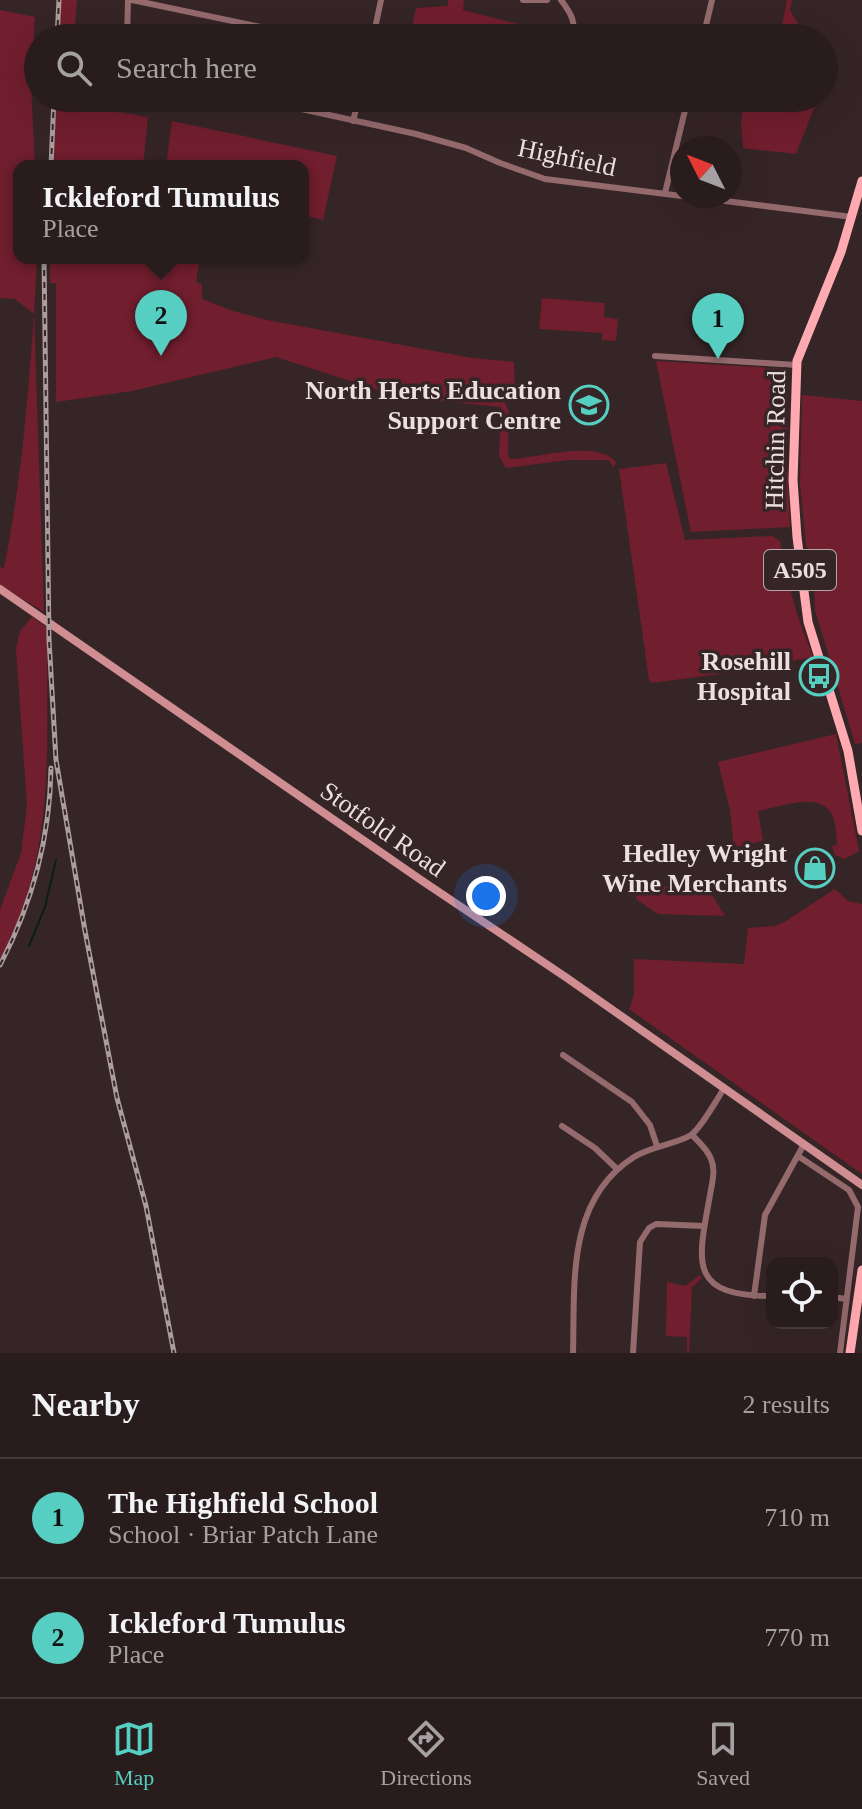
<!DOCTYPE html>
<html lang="en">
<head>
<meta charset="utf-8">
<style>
  body { margin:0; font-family:"Times New Roman",serif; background:#342929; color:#f1f3f6 }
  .controls { position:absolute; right:24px; bottom:24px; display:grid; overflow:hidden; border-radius:16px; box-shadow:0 8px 32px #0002 }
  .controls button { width:72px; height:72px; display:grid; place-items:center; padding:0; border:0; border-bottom:2px solid #443a3b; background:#281c1c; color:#f1f3f6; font:40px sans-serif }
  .compass { position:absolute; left:670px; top:136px; width:72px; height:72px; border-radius:50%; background:#281c1c; box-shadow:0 8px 32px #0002; rotate:312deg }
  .you { position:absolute; left:486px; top:896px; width:28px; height:28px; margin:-20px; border:6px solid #fff; border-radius:50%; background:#1a73e8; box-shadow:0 0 0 12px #1a73e833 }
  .badge { display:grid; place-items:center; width:52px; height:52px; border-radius:50%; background:#57cec2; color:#111; font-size:26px; font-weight:700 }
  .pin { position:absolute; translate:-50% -66px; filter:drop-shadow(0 2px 4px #0008) }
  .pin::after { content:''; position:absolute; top:42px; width:28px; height:24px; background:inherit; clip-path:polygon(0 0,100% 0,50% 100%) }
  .popup { position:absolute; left:13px; top:160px; width:296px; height:104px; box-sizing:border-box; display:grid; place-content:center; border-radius:16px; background:#281c1c; filter:drop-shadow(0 2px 6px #0005); font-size:26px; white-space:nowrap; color:#a5a1a3 }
  .popup b { font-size:30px; color:#f1f3f6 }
  .popup::after { content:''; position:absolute; left:50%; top:100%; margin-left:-16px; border:16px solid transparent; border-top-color:#281c1c }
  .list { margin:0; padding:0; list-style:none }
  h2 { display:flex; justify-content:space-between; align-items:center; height:104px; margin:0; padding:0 32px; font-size:34px }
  h2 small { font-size:26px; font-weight:400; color:#a5a1a3 }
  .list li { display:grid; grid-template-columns:52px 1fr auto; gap:24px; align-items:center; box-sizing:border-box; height:120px; padding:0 32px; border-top:2px solid #443a3b }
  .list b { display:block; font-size:30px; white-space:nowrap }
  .list p { margin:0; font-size:26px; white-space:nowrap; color:#a5a1a3 }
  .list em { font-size:26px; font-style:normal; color:#a5a1a3 }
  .icon { flex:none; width:44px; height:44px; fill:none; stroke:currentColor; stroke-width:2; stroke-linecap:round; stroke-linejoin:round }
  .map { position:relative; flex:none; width:862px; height:1353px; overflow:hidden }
  .search { position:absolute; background:#281c1c; box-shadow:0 8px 32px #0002; left:24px; right:24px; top:24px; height:88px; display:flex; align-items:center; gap:20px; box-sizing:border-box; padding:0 28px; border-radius:44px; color:#a5a1a3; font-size:30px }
  .sheet { height:344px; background:#281c1c }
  nav { display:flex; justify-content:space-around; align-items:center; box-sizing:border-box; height:112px; border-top:2px solid #443a3b; background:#281c1c; font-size:22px; color:#a5a1a3 }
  nav a { display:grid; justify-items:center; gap:4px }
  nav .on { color:#57cec2 }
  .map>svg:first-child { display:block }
  .green { fill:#711e2e }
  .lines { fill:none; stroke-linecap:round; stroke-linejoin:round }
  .stream { stroke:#0b1d1b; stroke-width:2 }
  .street { stroke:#946a6d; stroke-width:6 }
  .secondary { stroke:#d08e93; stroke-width:8 }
  .primary { stroke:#ffa9b0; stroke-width:9 }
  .rail-casing { stroke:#ab9d9e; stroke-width:5 }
  .rail { stroke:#362526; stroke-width:2; stroke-dasharray:6; stroke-linecap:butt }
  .labels { text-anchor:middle; stroke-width:7; stroke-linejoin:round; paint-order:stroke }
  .shield { fill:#362526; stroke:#b5a7a8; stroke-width:2 }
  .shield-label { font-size:24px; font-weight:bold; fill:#ebdfe0 }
  .street-label { font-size:26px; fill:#ebdfe0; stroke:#362526 }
  .poi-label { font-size:26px; font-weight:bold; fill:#ebdfe0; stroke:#362526; text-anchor:end }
</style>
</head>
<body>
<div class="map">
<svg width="862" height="1353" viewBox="0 0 862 1353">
  <rect width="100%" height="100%" fill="#362526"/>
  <path class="green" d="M61,0h16l-3,38h-15z
    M448,0h16l-1,10 82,21 -2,7h-133l6,-30 32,-2z
    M787,0h5l-2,10 16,28h-33l9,-12z
    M0,10l35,7 -4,70 4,79h-16v92h18l-3,55 10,299 -44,-27v-18l4,1c17,-84 24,-169 30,-254l-19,-15 -15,-1z
    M56,98h16l-1,6 77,13 -5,49h-90z
    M744,98h74l-22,56 -53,-6 -2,-25z
    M172,121l165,35 -14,64 -20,-5v-49h-137z
    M50,258h150l-4,24 6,3v14l31,12 34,9 205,38 42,4 1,39h-11l5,11 -1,41 2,6c25,0 90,-21 106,4l-3,4 -4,-7h-41l-62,8 -7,-12 2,-49 -101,-10 -124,-40 -144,34 -76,11v-119h-6z
    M542,298l63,5 -1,14 14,2 -2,22 -14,-1v-7l-63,-4z
    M656,361l132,8 -1,95 3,63 -99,5z
    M802,395l60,6v342l-7,1 -40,-134 -2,-54 -7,-11 -6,-61z
    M666,463l19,77 87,-4 8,5c6,41 18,78 33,116l-71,14 -90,12 -3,-3 -30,-211z
    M32,617l15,10c-1,117 11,225 -47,332v-49l21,-57 6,-47 -11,-157 4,-18z
    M836,734l23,117 -14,8 -10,-4 -3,-9 5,-1c-1,-9 -1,-24 -6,-32 -14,-22 -52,-6 -73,-2l5,30 -29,6 -4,-37 -12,-48z
    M637,882l4,9 40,-7 10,8 17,-4 17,28 -67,-2 -22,-15z
    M835,889l13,12 14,3v270l-233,-165 5,-14v-36l110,5 4,-36 27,-2 11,-5z
    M700,1275l2,3 -10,9 -3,66h-2v-16l-21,-1 1,-54 18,4z"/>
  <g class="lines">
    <path class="stream" d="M29,946l16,-39 11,-47"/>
    <path class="street" d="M132,0l181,38
      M523,0h24
      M561,0c9,12 17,24 10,38
      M575,30l26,8
      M127,38l1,-38
      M373,38l8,-38
      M703,38l9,-38
      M251,98l165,36 50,14 34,15 45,16 137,17
      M589,98h7l5,5
      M353,121l6,-23
      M665,193l23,-95
      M686,196l166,21
      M655,356l141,9
      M563,1055l69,47 18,23 7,21
      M562,1126l33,22 22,21
      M692,1135c6,6 16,15 19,24 5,11 1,24 -1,36 -12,67 -23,101 62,101
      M798,1156l51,34 9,17 -18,146
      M754,1296l11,-81 38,-69
      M832,1297l14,2
      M573,1353c2,-70 -7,-153 61,-196 17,-11 43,-13 57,-22 10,-7 25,-34 32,-45
      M633,1353l7,-111 9,-14 7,-4 48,2"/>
    <path class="secondary" d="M0,589l421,291 146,98 295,207"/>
    <path class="primary" d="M862,181l-21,71 -44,109 -4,119 4,57 11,85 40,129 14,80
      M850,1353l12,-83"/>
    <g class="rail-casing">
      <path id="rail" d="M57,38l2,-38
        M51,166l3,-68
        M44,258l5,382 7,120 29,171 32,167 29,108 28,147
        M0,965c32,-61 50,-129 51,-197"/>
    </g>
    <use href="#rail" class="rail"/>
  </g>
  <defs>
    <g id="school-ring" transform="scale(2)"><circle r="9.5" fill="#362526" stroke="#57cec2" stroke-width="1.5"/><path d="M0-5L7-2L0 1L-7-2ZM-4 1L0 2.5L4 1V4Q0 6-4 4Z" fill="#57cec2"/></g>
    <g id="bus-ring" transform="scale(2)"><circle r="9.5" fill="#362526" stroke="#57cec2" stroke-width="1.5"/><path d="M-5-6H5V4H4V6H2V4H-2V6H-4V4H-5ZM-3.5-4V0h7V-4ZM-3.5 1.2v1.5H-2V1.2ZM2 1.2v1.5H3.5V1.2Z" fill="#57cec2"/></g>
    <g id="shop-ring" transform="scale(2)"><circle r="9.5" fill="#362526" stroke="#57cec2" stroke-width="1.5"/><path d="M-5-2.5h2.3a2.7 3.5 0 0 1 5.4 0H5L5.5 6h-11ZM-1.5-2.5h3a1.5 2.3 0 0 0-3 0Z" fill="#57cec2"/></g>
  </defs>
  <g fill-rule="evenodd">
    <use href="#school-ring" x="589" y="405"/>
    <use href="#bus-ring" x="819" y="676"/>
    <use href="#shop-ring" x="815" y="868"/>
  </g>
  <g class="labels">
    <rect class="shield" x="764" y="550" width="72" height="40" rx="6"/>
    <g class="shield-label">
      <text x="800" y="578">A505</text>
    </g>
    <g class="street-label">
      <text transform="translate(567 157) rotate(12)" y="9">Highfield</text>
      <text transform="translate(775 440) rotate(-89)" y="9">Hitchin Road</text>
      <text transform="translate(383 829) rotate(35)" y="9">Stotfold Road</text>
    </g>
    <g class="poi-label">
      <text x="561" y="399">North Herts Education<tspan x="561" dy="30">Support Centre</tspan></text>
      <text x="791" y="670">Rosehill<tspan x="791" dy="30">Hospital</tspan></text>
      <text x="787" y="862">Hedley Wright<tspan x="787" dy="30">Wine Merchants</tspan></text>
    </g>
  </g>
</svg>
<div class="controls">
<button><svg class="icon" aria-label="locate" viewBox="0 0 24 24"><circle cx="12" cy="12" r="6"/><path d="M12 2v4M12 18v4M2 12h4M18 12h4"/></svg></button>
</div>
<svg class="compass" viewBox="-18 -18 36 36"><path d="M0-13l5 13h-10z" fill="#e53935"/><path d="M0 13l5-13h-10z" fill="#a5a1a3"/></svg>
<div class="you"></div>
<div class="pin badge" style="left:718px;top:359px">1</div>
<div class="pin badge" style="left:161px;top:356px">2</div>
<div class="popup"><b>Ickleford Tumulus</b>Place</div>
<div class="search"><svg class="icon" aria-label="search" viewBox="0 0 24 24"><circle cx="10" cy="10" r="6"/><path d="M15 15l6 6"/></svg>Search here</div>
</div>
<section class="sheet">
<h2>Nearby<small>2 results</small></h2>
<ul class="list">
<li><span class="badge">1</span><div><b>The Highfield School</b><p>School · Briar Patch Lane</p></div><em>710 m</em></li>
<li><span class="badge">2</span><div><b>Ickleford Tumulus</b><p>Place</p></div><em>770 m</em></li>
</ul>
</section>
<nav>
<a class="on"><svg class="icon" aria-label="map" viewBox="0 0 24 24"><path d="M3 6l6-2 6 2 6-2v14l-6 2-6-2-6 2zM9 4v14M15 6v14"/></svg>Map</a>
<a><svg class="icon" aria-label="directions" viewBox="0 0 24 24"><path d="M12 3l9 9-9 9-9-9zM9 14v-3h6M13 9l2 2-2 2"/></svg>Directions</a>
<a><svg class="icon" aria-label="saved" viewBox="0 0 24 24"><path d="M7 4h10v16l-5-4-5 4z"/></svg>Saved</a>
</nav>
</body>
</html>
